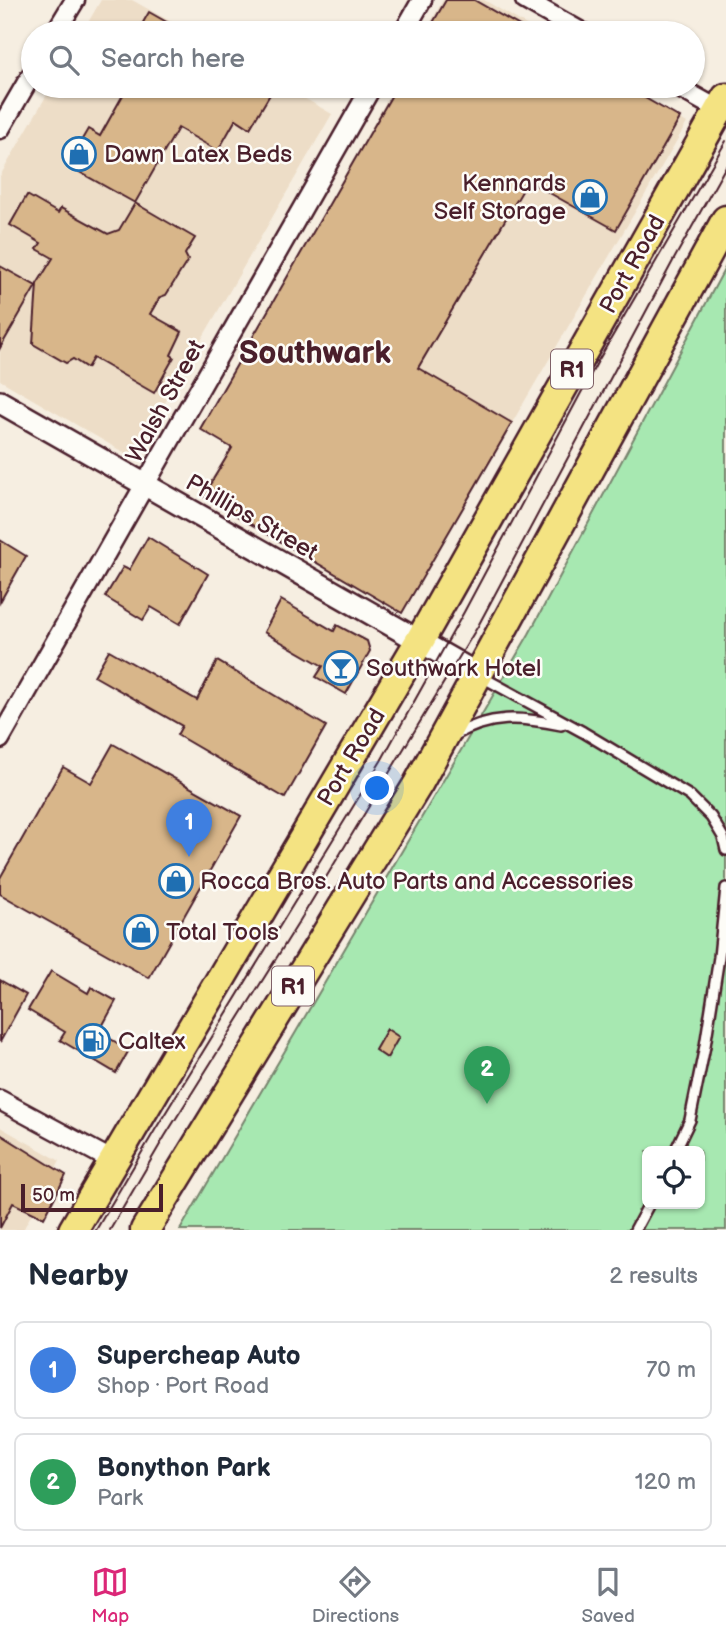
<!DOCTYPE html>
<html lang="en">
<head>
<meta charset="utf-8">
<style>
  body { margin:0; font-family:"Balsamiq Sans",sans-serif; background:#f2f2f3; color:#1f2937 }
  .controls { position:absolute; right:21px; bottom:21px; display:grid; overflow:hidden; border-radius:10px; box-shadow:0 2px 5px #0004 }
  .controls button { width:63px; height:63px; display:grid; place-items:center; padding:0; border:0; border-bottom:2px solid #e0e1e3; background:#fff; color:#1f2937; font:35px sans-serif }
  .scale { position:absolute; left:21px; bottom:18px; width:142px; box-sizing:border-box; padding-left:7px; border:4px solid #4a1f2b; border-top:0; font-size:19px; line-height:24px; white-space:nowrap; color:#4a1f2b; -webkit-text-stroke:5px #fdfcf7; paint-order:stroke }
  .you { position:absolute; left:378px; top:789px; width:24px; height:24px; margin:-18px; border:5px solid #fff; border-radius:50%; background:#1a73e8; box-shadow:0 0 0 10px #1a73e833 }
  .badge { display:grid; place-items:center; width:46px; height:46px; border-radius:50%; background:#db2777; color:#fff; font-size:23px; font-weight:700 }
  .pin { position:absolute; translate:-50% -58px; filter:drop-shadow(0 2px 4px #0008) }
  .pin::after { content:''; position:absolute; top:37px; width:24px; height:21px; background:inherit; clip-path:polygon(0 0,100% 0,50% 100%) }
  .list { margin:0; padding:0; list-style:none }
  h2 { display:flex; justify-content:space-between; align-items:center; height:91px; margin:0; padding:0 28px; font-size:30px }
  h2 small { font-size:23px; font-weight:400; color:#747a83 }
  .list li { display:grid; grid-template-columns:46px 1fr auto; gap:21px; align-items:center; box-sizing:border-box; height:98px; margin:0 14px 14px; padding:0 14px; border:2px solid #e0e1e3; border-radius:10px }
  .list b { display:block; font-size:26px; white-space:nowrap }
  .list p { margin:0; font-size:23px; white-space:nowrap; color:#747a83 }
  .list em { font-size:23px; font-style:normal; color:#747a83 }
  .icon { flex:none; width:38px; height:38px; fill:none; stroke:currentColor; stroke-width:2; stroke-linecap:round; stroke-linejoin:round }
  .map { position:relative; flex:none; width:726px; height:1230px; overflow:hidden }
  .search { position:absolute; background:#fff; box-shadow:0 2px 5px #0004; left:21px; right:21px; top:21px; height:77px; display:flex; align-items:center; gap:18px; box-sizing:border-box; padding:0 24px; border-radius:38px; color:#747a83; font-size:26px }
  .sheet { height:315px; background:#fff }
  nav { display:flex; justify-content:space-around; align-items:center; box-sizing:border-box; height:98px; border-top:2px solid #e0e1e3; background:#fff; font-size:19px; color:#747a83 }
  nav a { display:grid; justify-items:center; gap:4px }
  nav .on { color:#db2777 }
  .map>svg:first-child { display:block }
  .built { fill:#edddc7 }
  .green { fill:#a7e8b1; stroke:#78846e; stroke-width:2; fill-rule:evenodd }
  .building { fill:#d8b68a; stroke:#4a1f2b; stroke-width:2 }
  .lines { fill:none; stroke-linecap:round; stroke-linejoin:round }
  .service-casing { stroke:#4a1f2b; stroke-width:14 }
  .minor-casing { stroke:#4a1f2b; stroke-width:23 }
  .tertiary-casing { stroke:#4a1f2b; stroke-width:26 }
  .trunk-casing { stroke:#4a1f2b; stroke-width:33 }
  .service { stroke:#fdfcf7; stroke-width:9 }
  .minor { stroke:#fdfcf7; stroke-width:18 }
  .tertiary { stroke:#fdfcf7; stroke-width:21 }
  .trunk { stroke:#f4e382; stroke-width:28 }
  .tram { stroke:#4a1f2b; stroke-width:2 }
  .labels { text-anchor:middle; stroke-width:5; stroke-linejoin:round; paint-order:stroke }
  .shield { fill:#fdfcf7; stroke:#806168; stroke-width:2 }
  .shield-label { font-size:23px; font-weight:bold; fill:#4a1f2b }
  .poi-label { font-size:24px; fill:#4a1f2b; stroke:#fdfcf7; text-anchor:start }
  .street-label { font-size:24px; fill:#4a1f2b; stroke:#fdfcf7 }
  .district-label { font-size:32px; font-weight:bold; fill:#4a1f2b; stroke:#fdfcf7 }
</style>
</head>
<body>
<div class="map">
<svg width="726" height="1230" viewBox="0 0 726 1230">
  <rect width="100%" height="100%" fill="#f6eee1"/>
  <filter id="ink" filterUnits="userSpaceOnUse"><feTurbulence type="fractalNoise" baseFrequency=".0143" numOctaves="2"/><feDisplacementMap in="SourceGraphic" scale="14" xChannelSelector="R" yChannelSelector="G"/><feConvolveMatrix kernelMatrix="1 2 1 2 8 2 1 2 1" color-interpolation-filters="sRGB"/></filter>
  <g filter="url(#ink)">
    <path class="built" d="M101,0h31l59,33h-109z
      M443,0h41l56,33h-115z
      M52,86h231l49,28 -199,344 -133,-78v-204z
      M395,86h232l60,37 -272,466 -31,10 -181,-108 29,-43 -32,-19z
      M0,1127l60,34 -37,69h-23z"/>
    <path class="green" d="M726,266v964h-546l349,-596zM647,1151h53v53h-53z"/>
    <path class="building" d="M446,0h28l58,33h-105z
      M149,12l37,21h-49z
      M128,86h147l-25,42 -14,-9 -18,32 -40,-23 -43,75 -68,-38 21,-36 12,7z
      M397,86h227l56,32 -64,112 -88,-49 -110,187 94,55 -110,190 -199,-117 29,-48 -32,-19z
      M27,195l31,18 3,-5 47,26 11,-4 16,-27 60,35 -10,16 3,6 -22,35 -6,2 -10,17 32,18 -11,23 3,2 -20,36 -61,-35 -6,10 -14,-9 -7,4 -33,-19 4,-60 16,-26 -16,-9 4,-6 -31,-18z
      M0,266l36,20 -36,62z
      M148,537l60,37 -28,50 -29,-17 -8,13 -38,-23 18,-30 6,3z
      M0,540l26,16 -26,46z
      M281,600l53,31 3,-6 30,16 3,10 -24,43 -30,-17 7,-11 -59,-34z
      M109,650l88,50 20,-39 109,65 -41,72 -108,-63 5,-9 -88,-50z
      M113,744l128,72 -92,162 -149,-84v-16l63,-111 28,16z
      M51,971l37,22 3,-6 25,14 -17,31 30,18 -13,23 -56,-33 5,-8 -37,-22z
      M0,980l26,15 -26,47z
      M387,1029l12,8 -12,21 -12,-8z
      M0,1134l66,41 -22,43 -31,-15 -13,25z"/>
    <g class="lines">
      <g class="service-casing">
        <path id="service" d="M482,677l101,55 107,64 21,21 12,20 3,13
          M453,736c38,-22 67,-19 108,-11
          M675,1151l15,-31 15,-74 14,-89 7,-69
          M635,1230l14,-26"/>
      </g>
      <g class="minor-casing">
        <path id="minor" d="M525,0l58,33
          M55,33l20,-33
          M403,33l19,-33
          M676,86l43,24
          M0,129l33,-57
          M0,739l372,-653
          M0,1100l113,61"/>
      </g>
      <g class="tertiary-casing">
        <path id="tertiary" d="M0,402l479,273"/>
      </g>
      <g class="trunk-casing">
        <path id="trunk" d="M73,1230l346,-588 307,-544
          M145,1230l273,-446 308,-564"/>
      </g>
      <use href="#service" class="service"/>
      <use href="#minor" class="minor"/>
      <use href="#tertiary" class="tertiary"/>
      <use href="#trunk" class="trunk"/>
      <path class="tram" d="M96,1230l59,-100 226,-369 83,-149 134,-251 128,-220
        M110,1230l55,-94 134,-214 179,-296 195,-365 53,-95"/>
    </g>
  </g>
  <defs>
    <g id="shop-ring" transform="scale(1.75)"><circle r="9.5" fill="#fdfcf7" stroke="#1f6fb2" stroke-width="1.5"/><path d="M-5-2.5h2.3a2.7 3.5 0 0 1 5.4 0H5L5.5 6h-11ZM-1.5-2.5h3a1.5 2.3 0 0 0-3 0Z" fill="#1f6fb2"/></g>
    <g id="bar-ring" transform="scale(1.75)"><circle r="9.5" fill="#fdfcf7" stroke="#1f6fb2" stroke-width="1.5"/><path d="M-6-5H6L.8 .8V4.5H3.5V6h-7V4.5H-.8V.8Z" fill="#1f6fb2"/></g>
    <g id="fuel-ring" transform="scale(1.75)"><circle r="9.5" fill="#fdfcf7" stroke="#1f6fb2" stroke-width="1.5"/><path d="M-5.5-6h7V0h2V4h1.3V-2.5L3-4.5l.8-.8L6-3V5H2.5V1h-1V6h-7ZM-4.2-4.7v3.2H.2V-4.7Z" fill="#1f6fb2"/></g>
  </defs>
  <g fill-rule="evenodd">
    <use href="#shop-ring" x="79" y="154"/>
    <use href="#shop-ring" x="590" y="197"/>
    <use href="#bar-ring" x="341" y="668"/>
    <use href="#shop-ring" x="176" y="881"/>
    <use href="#shop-ring" x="141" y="932"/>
    <use href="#fuel-ring" x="93" y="1041"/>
  </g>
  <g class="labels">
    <g class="shield">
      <rect x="551" y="349.5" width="42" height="39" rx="5"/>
      <rect x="272" y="966.5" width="42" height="39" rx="5"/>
    </g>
    <g class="shield-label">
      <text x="572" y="377">R1</text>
      <text x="293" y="994">R1</text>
    </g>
    <g class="poi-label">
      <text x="104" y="162">Dawn Latex Beds</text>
      <text x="566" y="191" text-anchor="end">Kennards<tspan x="566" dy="28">Self Storage</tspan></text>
      <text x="366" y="676">Southwark Hotel</text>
      <text x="200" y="889">Rocca Bros. Auto Parts and Accessories</text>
      <text x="166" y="940">Total Tools</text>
      <text x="118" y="1049">Caltex</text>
    </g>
    <g class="street-label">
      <text transform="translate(632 264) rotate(-61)" y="8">Port Road</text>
      <text transform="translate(165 401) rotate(-61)" y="8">Walsh Street</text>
      <text transform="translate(252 517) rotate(30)" y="8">Phillips Street</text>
      <text transform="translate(351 757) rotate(-59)" y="8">Port Road</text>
    </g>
    <g class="district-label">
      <text x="315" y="363">Southwark</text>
    </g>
  </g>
</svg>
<div class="controls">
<button><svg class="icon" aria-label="locate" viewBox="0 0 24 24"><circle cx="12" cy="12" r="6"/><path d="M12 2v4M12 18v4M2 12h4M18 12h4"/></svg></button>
</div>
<div class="scale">50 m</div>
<div class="you"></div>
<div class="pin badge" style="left:189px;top:857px;background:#3f7fe0">1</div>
<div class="pin badge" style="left:487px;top:1104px;background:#2e9e5b">2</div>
<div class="search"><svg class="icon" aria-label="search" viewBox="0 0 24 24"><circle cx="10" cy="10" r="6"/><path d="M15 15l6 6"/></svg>Search here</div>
</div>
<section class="sheet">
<h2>Nearby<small>2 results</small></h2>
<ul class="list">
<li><span class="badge" style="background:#3f7fe0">1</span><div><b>Supercheap Auto</b><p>Shop · Port Road</p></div><em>70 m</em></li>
<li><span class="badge" style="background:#2e9e5b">2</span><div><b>Bonython Park</b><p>Park</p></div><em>120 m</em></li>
</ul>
</section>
<nav>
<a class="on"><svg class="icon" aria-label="map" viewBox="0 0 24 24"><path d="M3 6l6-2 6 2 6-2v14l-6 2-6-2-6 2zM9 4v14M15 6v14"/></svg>Map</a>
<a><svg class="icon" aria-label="directions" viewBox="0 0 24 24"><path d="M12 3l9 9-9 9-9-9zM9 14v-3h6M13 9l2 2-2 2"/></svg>Directions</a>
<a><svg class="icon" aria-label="saved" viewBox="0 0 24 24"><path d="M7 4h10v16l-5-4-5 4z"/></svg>Saved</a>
</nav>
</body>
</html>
